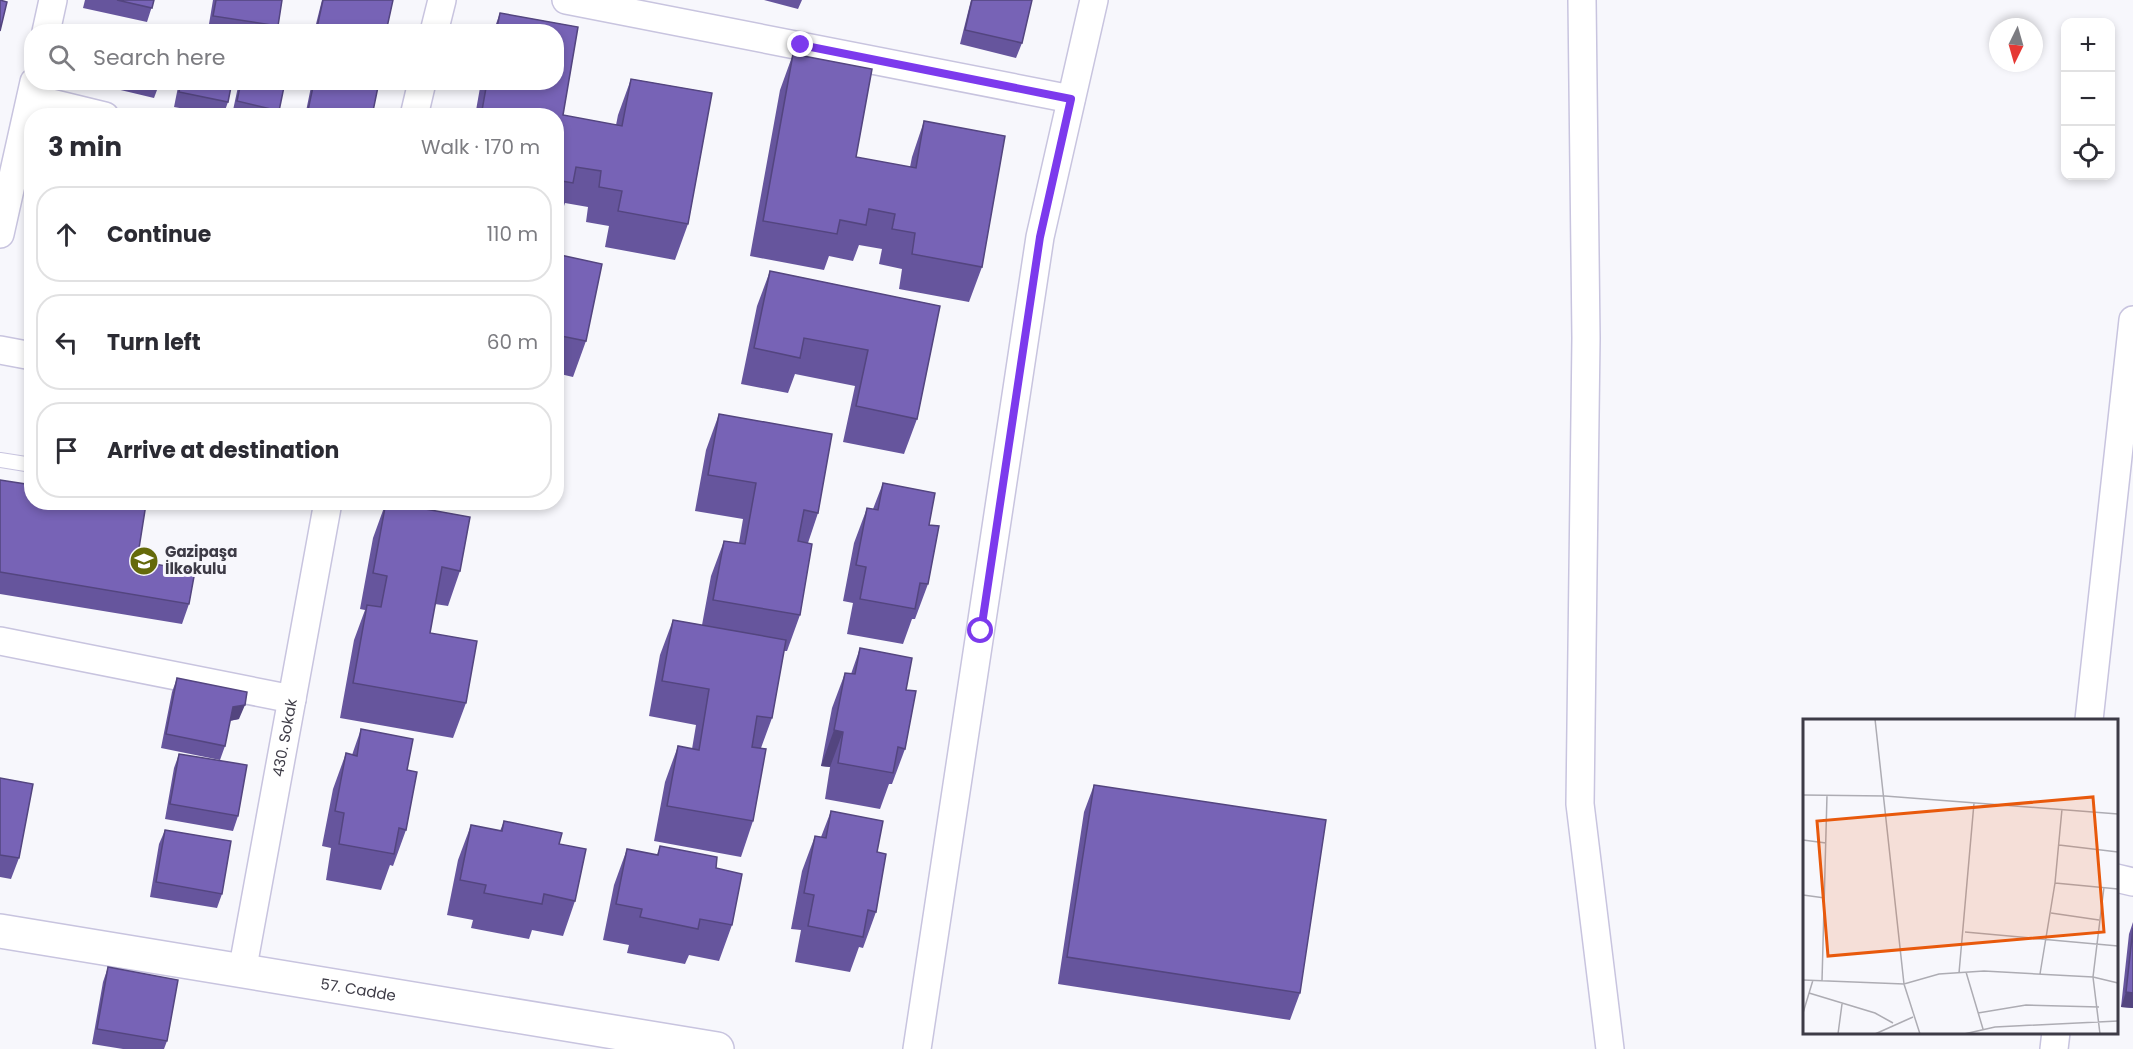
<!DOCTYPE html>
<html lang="en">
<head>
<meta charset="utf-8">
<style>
  body { margin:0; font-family:Poppins,sans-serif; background:#f2f2f3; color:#2b2b33 }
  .controls { position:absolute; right:18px; top:18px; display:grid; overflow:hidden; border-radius:12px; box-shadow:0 3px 9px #0003 }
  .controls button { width:54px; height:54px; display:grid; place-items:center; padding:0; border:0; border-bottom:2px solid #e1e1e2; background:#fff; color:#2b2b33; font:30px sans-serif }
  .compass { position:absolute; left:1989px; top:18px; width:54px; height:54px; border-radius:50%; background:#fff; box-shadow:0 3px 9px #0003; rotate:185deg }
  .stop { position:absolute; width:18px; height:18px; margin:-14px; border:4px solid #7c3aed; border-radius:50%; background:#fff }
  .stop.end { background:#7c3aed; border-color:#fff; box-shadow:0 2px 6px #0008 }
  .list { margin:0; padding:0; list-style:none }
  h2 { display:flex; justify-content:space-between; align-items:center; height:78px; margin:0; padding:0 24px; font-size:26px }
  h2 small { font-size:20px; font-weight:400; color:#7c7c81 }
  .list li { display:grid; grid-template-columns:39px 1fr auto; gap:18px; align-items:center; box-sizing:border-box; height:96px; margin:0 12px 12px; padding:0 12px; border:2px solid #e1e1e2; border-radius:24px }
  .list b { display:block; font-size:22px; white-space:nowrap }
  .list em { font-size:20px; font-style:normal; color:#7c7c81 }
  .icon { flex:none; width:33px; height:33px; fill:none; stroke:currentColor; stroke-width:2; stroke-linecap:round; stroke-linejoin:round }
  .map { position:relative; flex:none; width:2133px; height:1049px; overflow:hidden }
  .search { position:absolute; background:#fff; box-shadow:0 3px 9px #0003; left:24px; top:24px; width:540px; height:66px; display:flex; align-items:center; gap:15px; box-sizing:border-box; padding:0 21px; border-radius:24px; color:#7c7c81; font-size:22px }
  .panel { position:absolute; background:#fff; box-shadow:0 3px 9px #0003; left:24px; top:108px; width:540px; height:402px; border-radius:24px }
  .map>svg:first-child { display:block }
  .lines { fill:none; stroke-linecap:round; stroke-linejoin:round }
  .service-casing { stroke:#c8c4df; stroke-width:16 }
  .minor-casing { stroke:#c8c4df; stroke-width:30 }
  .tertiary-casing { stroke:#c8c4df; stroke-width:36 }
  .service { stroke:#fff; stroke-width:14 }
  .minor { stroke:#fff; stroke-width:27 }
  .tertiary { stroke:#fff; stroke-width:33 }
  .wall { fill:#66559d }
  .shaded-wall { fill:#53457f }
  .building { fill:#7763b6; stroke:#53457f; stroke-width:1.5 }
  .route { stroke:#7c3aed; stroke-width:8 }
  .labels { text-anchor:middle; stroke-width:6; stroke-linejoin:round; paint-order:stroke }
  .poi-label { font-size:15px; font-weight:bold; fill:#3d3b46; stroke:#f7f7fc; text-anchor:start }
  .street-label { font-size:15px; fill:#3d3b46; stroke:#f7f7fc }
  .inset-road { fill:none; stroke:#adacb3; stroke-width:1.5 }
  .view { fill:#e8590c; fill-opacity:0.15; stroke:#e8590c; stroke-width:3 }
  .inset-edge { fill:none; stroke:#3d3b46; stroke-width:3 }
</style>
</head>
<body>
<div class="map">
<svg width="2133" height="1049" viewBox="0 0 2133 1049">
  <rect width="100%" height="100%" fill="#f7f7fc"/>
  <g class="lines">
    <g class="service-casing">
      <path id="service" d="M0,460l32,5"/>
    </g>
    <g class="minor-casing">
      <g id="minor">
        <path d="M566,0l505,99"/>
        <path d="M1582,0l4,338 -6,466 30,245"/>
        <path d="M46,32l7,-32"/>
        <path d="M434,32l8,-32"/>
        <path d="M31,98l74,18"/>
        <path d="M414,116l8,-34"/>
        <path d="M0,234l34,-152"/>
        <path d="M0,350l32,6"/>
        <path d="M0,641l292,58"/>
        <path d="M2089,720l44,-400"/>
        <path d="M2116,878l17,4"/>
        <path id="s1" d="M242,972l86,-470"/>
        <path d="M917,1049l123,-812 54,-237"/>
        <path d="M2054,1049l2,-17"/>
      </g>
    </g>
    <g class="tertiary-casing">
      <g id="tertiary">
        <path id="s2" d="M0,931l717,118"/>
      </g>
    </g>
    <use href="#service" class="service"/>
    <use href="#minor" class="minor"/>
    <use href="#tertiary" class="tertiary"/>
  </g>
  <path class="wall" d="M85,0h69l-7,22 -64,-14z
    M213,0h69l-4,26 -2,6h-59l-9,-2z
    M322,0h71l-7,32h-72z
    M764,0h38l-4,9z
    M971,0h61l-10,43 -6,15 -56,-14z
    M500,13l78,14 -15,88 53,10 2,-10 13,-36 81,14 -24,131 -13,36 -70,-13 4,-21 -23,-4 2,-15 -23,-4 -5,15h-4v-102h-81l6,-34h75v-50h-63z
    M793,54l63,103 54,10 2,-10 12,-36 58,146 -13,35 -70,-13 3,-20 -23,-5 3,-15 -23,-4 -6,16 -24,-5 -5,14 -74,-14 30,-166z
    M87,82h73l-6,16z
    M179,82h53l-4,20 -5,14 -49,-9z
    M239,82h46l-8,34 -45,-1z
    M312,82h67l-7,34h-67z
    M556,254l30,87 -13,36 -17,-4z
    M770,271l170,35 -23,113 -13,35 -61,-12 12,-56 -60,-12 -7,19 -47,-9 16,-78z
    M719,414l99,99 -10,30 -8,72 -13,36h-3l-12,67 -11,30 -8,73 -12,36 -87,-16 11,-59 13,-36 14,3 4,-24 -47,-9 11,-61 13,-35 29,5 9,-49 13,-35 15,2 4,-24 -48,-8 11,-61z
    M0,480l137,81 52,43 -7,20 -182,-30z
    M883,483l46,42 -1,59 -13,35h-3l-9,25 -56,-10 6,-31 -10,-2 11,-58 13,-35 6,1z
    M386,502l74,69 -12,35 -13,-2 -5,29 36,70 -13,35 -113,-20 14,-78 11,-30 -5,-1 13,-71z
    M474,502h32l-2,6z
    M860,648l46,42 -1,59 -13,35h-3l-9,25 -55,-10 5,-32 -9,-1 11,-58 13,-35 6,1z
    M177,678l62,41 -9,2 -5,25 -5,14 -59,-12 11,-56z
    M361,729l46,41 -1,60 -13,36 -3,-1 -9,25 -55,-10 5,-32 -9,-2 11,-57 13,-36 6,2z
    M179,754l59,62 -5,15 -68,-12 9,-51z
    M0,778l19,80 -8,21 -11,-2z
    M1094,785l206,208 -10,27 -232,-36 26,-172z
    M831,811l46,41 -1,60 -13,36 -4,-1 -9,25 -55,-10 6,-32 -10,-1 11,-58 13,-35 6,1z
    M504,821l55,23 16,57 -12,35 -31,-6 -3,9 -58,-11 2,-8 -26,-5 11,-55 13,-35 29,6z
    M165,830l57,64 -5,14 -67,-11 9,-53z
    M660,846l56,22 16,57 -13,36 -30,-6 -4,9 -58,-11 2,-8 -26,-5 11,-55 13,-36 30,6z
    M2133,922v86l-12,-1 8,-73z
    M108,967l59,74 -3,8h-41l-31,-5 11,-62z"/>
  <path class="shaded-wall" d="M245,705l-6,14 -11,2 5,-14z
    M834,730l9,2 -13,35 -9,-1z
    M2126,992l7,1v15l-12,-1z"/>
  <path class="building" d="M0,0l7,2 -7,29z
    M117,0h37l-2,8z
    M216,0h66l-4,26 -65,-10z
    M323,0h70l-7,32h-70z
    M972,0h60l-10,43 -57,-13z
    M500,13l78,14 -15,88 59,11 9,-47 81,14 -24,131 -70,-13 4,-20 -23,-4 2,-16 -25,-4 -3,16 -17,-3v-64h-75l6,-34h69v-50h-60z
    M111,26l22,6h-23z
    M793,54l79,15 -16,88 60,11 8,-47 81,15 -23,131 -70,-13 3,-21 -23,-4 3,-15 -26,-5 -3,16 -26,-5 -3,14 -74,-13z
    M181,82h51l-4,20 -49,-10z
    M241,82h44l-6,29 -42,-10z
    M314,82h65l-7,34 -65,-1z
    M556,254l46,10 -16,77 -30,-6z
    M770,271l170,35 -23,113 -61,-13 12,-56 -64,-12 -4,20 -46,-10z
    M719,414l113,20 -14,79 -14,-3 -6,31 14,3 -12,71 -87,-15 11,-59 21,3 11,-61 -48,-8z
    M0,480l32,5v17h104l10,2 -9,57 58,10 -6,33 -189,-32z
    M883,483l52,10 -6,32 10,1 -11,58 -8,-1 -5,26 -55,-10 6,-32 -10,-2 11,-57 11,2z
    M386,502l84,15 -10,54 -18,-4 -12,66 47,8 -11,62 -113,-20 14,-78 14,2 6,-31 -14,-3z
    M673,620l113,20 -14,78 -15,-2 -5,31 14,2 -13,72 -86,-15 11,-60 21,4 10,-61 -47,-8z
    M860,648l52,10 -6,32 10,1 -11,58 -7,-2 -5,26 -55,-10 5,-31 -9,-2 11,-57 10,1z
    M177,678l70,14 -2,13 -12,2 -8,39 -59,-12z
    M361,729l52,10 -6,31 10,2 -11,58 -7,-2 -5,26 -55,-10 5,-31 -9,-2 11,-58 11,3z
    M179,754l68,11 -9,51 -68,-12z
    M0,778l33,6 -14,74 -19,-3z
    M1094,785l232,35 -26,173 -233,-36z
    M831,811l52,10 -6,31 9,2 -10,58 -8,-2 -5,27 -55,-11 6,-31 -10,-2 11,-57 11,2z
    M504,821l58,12 -3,11 27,5 -11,52 -31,-7 -2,10 -58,-11 2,-8 -26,-5 11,-55 31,6z
    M165,830l66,11 -9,53 -66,-12z
    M660,846l57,11 -1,11 26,6 -10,51 -32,-6 -2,10 -58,-12 2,-8 -26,-5 11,-55 31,6z
    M2133,928v65l-7,-1z
    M108,967l70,13 -11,61 -70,-12z"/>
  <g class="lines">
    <path class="route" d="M801,45l270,54 -31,138 -59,394"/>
  </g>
  <defs>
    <g id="school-disc" transform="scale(1.5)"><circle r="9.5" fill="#656a0b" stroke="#f7f7fc"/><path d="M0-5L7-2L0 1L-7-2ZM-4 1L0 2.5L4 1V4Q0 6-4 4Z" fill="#fff"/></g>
  </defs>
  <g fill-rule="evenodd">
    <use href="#school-disc" x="144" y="561"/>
  </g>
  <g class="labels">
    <g class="poi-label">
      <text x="165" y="557">Gazipaşa<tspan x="165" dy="17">İlkokulu</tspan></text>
    </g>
    <g class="street-label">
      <text dy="5" stroke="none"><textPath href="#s1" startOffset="238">430. Sokak</textPath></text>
      <text dy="5" stroke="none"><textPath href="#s2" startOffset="363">57. Cadde</textPath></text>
    </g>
  </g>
  <g transform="translate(1803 719)">
    <rect width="315" height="315" fill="#f7f7fc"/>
    <path class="inset-road" d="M72,0l29,265 16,50M0,76l82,1 233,18M0,121l23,3M256,126l59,7M252,164l63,6M0,176l22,3M248,194l48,7M162,213l153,14M163,253l17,57M156,254l15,-170M237,255l15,-91 7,-74M0,261l101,4 35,-10 45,-3 109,6 25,6M19,262l5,-186M6,274l66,20 18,10M0,294l10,-33M175,294l48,-8 73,2M35,315l4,-30M72,315l38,-17M161,315l31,-7 123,-6M297,315l-7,-57 11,-90"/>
    <path class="view" d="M290,78l11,135 -276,24 -11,-135z"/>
    <rect width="315" height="315" class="inset-edge"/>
  </g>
</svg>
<div class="controls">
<button>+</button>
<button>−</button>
<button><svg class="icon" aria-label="locate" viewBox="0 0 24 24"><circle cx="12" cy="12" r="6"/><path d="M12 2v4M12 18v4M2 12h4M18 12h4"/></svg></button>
</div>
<svg class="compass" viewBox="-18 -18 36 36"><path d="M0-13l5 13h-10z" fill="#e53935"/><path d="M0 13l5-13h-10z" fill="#7c7c81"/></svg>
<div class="stop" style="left:981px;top:631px"></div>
<div class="stop end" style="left:801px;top:45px"></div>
<div class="search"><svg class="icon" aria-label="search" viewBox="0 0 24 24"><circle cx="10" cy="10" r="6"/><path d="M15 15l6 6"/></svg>Search here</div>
<section class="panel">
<h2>3 min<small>Walk · 170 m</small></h2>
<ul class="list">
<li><svg class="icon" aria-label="ahead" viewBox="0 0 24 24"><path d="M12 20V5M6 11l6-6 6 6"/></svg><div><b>Continue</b></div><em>110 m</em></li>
<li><svg class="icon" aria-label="left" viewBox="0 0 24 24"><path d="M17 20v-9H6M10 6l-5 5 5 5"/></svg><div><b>Turn left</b></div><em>60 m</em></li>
<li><svg class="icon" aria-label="arrive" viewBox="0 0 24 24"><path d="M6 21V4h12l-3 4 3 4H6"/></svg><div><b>Arrive at destination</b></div></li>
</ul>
</section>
</div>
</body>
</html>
